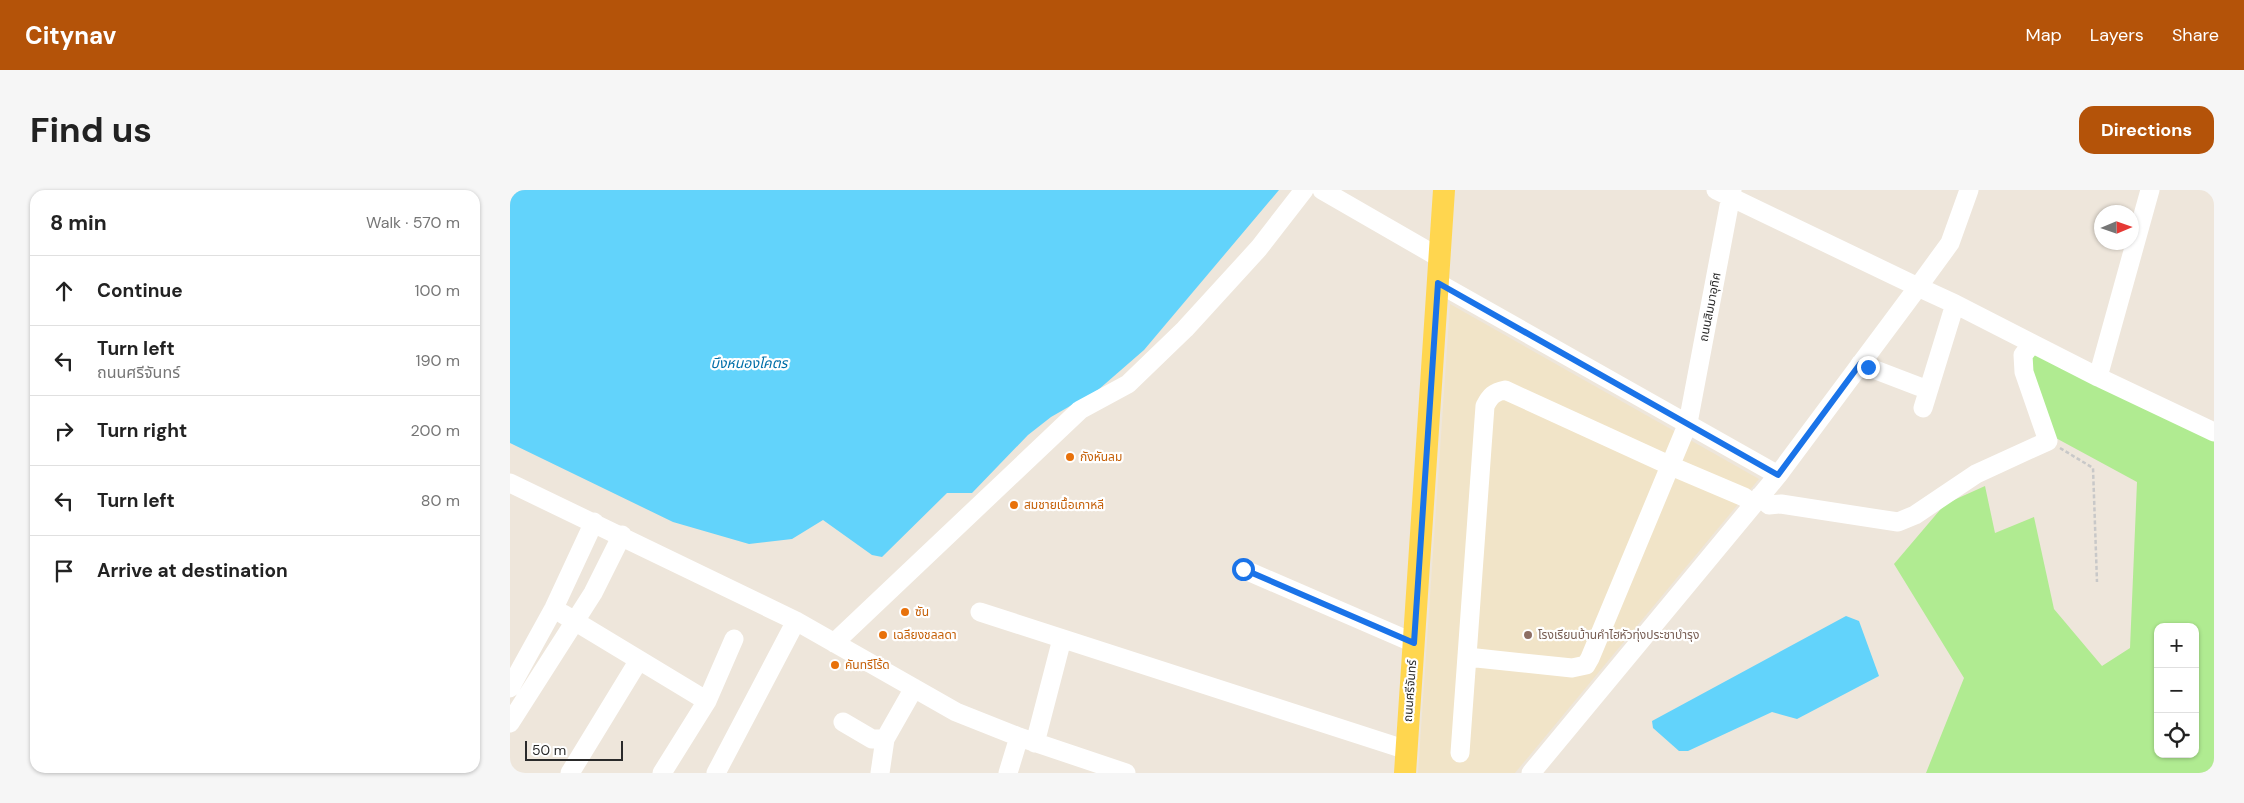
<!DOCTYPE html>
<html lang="en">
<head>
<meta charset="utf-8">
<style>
  body { margin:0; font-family:"DM Sans","Noto Sans Thai",sans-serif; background:#f6f6f6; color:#222 }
  .controls { position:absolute; right:15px; bottom:15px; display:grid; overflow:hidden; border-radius:10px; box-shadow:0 1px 4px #0004 }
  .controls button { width:45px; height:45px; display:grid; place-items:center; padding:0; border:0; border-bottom:1px solid #e0e0e0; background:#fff; color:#222; font:25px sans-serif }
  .compass { position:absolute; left:1584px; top:15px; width:45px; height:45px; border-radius:50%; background:#fff; box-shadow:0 1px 4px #0004; rotate:88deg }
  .scale { position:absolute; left:15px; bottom:12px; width:98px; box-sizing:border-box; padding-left:5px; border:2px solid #2a2a2a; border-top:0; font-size:14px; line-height:18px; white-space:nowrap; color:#2a2a2a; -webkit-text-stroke:4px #fff; paint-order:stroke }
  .stop { position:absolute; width:15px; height:15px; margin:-11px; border:4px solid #1a73e8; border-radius:50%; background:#fff }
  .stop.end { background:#1a73e8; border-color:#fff; box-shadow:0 1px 5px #0008 }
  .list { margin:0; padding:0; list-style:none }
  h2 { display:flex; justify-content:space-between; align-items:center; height:65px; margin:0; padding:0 20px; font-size:21px }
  h2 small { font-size:16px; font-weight:400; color:#767676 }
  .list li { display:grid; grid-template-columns:32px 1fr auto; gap:15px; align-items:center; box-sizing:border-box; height:70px; padding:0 20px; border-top:1px solid #e0e0e0 }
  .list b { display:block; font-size:19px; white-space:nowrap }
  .list p { margin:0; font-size:16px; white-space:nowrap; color:#767676 }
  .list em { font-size:16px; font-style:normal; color:#767676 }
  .icon { flex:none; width:28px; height:28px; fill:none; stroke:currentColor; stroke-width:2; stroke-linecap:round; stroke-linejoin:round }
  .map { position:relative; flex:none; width:1704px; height:583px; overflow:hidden; border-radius:15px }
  header { display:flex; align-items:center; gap:30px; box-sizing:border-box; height:70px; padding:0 25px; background:#b45309; color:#fff }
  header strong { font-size:24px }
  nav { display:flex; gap:28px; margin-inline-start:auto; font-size:18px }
  .intro { display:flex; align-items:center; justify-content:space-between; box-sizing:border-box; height:120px; padding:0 30px }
  h1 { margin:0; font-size:35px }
  .button { padding:12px 22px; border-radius:15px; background:#b45309; color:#fff; font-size:18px; font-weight:700 }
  main { display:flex; gap:30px; padding:0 30px }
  aside { flex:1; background:#fff; border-radius:15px; box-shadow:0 1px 4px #0004 }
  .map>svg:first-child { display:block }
  .education { fill:#f1e4c8 }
  .green { fill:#b0eb91; fill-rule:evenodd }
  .water { fill:#62d3fb }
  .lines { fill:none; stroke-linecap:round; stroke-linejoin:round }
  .path { stroke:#c8c8c8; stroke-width:2.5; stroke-dasharray:4 2.5; stroke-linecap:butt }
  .minor { stroke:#fff; stroke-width:19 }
  .major { stroke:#ffd64f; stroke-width:22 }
  .route { stroke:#1a73e8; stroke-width:6 }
  .food-dot { fill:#e8710a; stroke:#fff; stroke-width:2 }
  .education-dot { fill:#8d6e63; stroke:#fff; stroke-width:2 }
  .labels { text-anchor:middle; stroke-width:4.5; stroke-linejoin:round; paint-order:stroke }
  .street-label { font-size:12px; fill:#2a2a2a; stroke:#fff }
  .food-label { font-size:12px; fill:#c56008; stroke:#fff; text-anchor:start }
  .education-label { font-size:12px; fill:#785e54; stroke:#fff; text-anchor:start }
  .water-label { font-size:14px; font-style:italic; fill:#006fa9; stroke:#fff }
</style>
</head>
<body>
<header>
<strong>Citynav</strong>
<nav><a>Map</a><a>Layers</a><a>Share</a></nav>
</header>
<div class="intro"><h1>Find us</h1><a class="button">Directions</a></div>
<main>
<aside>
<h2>8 min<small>Walk · 570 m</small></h2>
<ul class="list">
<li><svg class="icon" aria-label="ahead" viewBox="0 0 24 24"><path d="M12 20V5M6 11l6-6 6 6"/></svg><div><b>Continue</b></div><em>100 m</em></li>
<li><svg class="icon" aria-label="left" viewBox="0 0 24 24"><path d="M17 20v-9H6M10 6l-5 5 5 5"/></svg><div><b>Turn left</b><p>ถนนศรีจันทร์</p></div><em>190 m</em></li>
<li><svg class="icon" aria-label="right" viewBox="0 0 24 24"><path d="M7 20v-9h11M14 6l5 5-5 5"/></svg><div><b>Turn right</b></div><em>200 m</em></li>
<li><svg class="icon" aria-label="left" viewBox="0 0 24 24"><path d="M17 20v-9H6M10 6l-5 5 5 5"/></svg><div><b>Turn left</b></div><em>80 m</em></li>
<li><svg class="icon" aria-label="arrive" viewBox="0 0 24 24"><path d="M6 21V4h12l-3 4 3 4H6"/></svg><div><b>Arrive at destination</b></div></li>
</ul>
</aside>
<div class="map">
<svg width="1704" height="583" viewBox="0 0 1704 583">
  <rect width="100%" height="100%" fill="#eee6db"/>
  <path class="education" d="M940,114l309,175 -244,294h-97z"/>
  <path class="green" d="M1522,162l182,86v335h-288l38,-95 -70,-114 51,-60 40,-18 10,47 39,-16 20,92 48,57 28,-18 7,-166 -83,-45 -26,-67zM1648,437h37v127h-37z"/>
  <path class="water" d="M0,0h769l-135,160 -46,40 -47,27 -23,18 -56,58h-25l-65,64 -10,-2 -49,-35 -31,19 -43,5 -76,-22 -163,-79z
    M1336,426l13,5 20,55 -82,43 -25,-7 -84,39h-9l-26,-23 -1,-7z"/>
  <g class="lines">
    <path class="path" d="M1550,258l33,20 4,114"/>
    <path class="minor" d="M812,0l118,68
      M1206,0l202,97 32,-44 19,-53
      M928,93l340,192
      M1350,174l68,26
      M1588,187l52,-187
      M1413,218l32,-104
      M0,293l286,138 160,91 63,25 107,36
      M1250,306l9,9 12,-1 117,18 17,-7 61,-41 72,-33 -24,-69 -1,-17 9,-11
      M733,379l171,74
      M470,422l427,138
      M53,424l144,87
      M324,453l246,-233 48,-26 57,-55 74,-81 45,-58
      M957,467l105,11 14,-3 4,-7 98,-235 44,-233
      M0,498l44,-80 40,-86
      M333,532l29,17h13
      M0,533l83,-130 29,-58
      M525,553l27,-104
      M950,563l25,-347c5,-10 9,-14 20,-16l166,76 73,31 9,7
      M60,583l69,-113
      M152,583l45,-72 27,-62
      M206,583l80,-152
      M370,583l5,-34 29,-51
      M498,583l11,-36
      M1021,583l247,-298 140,-188 37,17 143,73 116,55"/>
    <path class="major" d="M895,583l39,-583"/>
  </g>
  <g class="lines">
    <path class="route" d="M733,379l171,74 24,-360 340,192 82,-111 8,3"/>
  </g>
  <g class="food-dot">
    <circle cx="560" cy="267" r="5"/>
    <circle cx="504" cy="315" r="5"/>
    <circle cx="395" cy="422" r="5"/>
    <circle cx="373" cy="445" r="5"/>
    <circle cx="325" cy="475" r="5"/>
  </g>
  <circle class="education-dot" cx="1018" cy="445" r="5"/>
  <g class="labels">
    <g class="street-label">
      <text transform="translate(1200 117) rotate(-79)" y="4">ถนนสิมมาอุทิศ</text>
      <text transform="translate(900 501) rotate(-86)" y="4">ถนนศรีจันทร์</text>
    </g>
    <g class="food-label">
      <text x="570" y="271">กังหันลม</text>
      <text x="514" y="319">สมชายเนื้อเกาหลี</text>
      <text x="405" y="426">ซัน</text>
      <text x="383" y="449">เฉลียงชลลดา</text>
      <text x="335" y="479">คันทรีโร้ด</text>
    </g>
    <g class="education-label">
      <text x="1028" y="449">โรงเรียนบ้านคำไฮหัวทุ่งประชาบำรุง</text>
    </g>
    <g class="water-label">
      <text x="239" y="178">บึงหนองโคตร</text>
    </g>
  </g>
</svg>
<div class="controls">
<button>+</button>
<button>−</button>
<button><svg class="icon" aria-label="locate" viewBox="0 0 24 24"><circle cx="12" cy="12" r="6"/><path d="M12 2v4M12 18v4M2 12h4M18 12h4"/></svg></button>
</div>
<svg class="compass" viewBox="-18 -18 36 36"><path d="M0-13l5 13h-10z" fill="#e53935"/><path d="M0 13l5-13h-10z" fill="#767676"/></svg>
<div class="scale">50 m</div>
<div class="stop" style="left:733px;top:379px"></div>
<div class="stop end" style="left:1358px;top:177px"></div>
</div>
</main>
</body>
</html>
